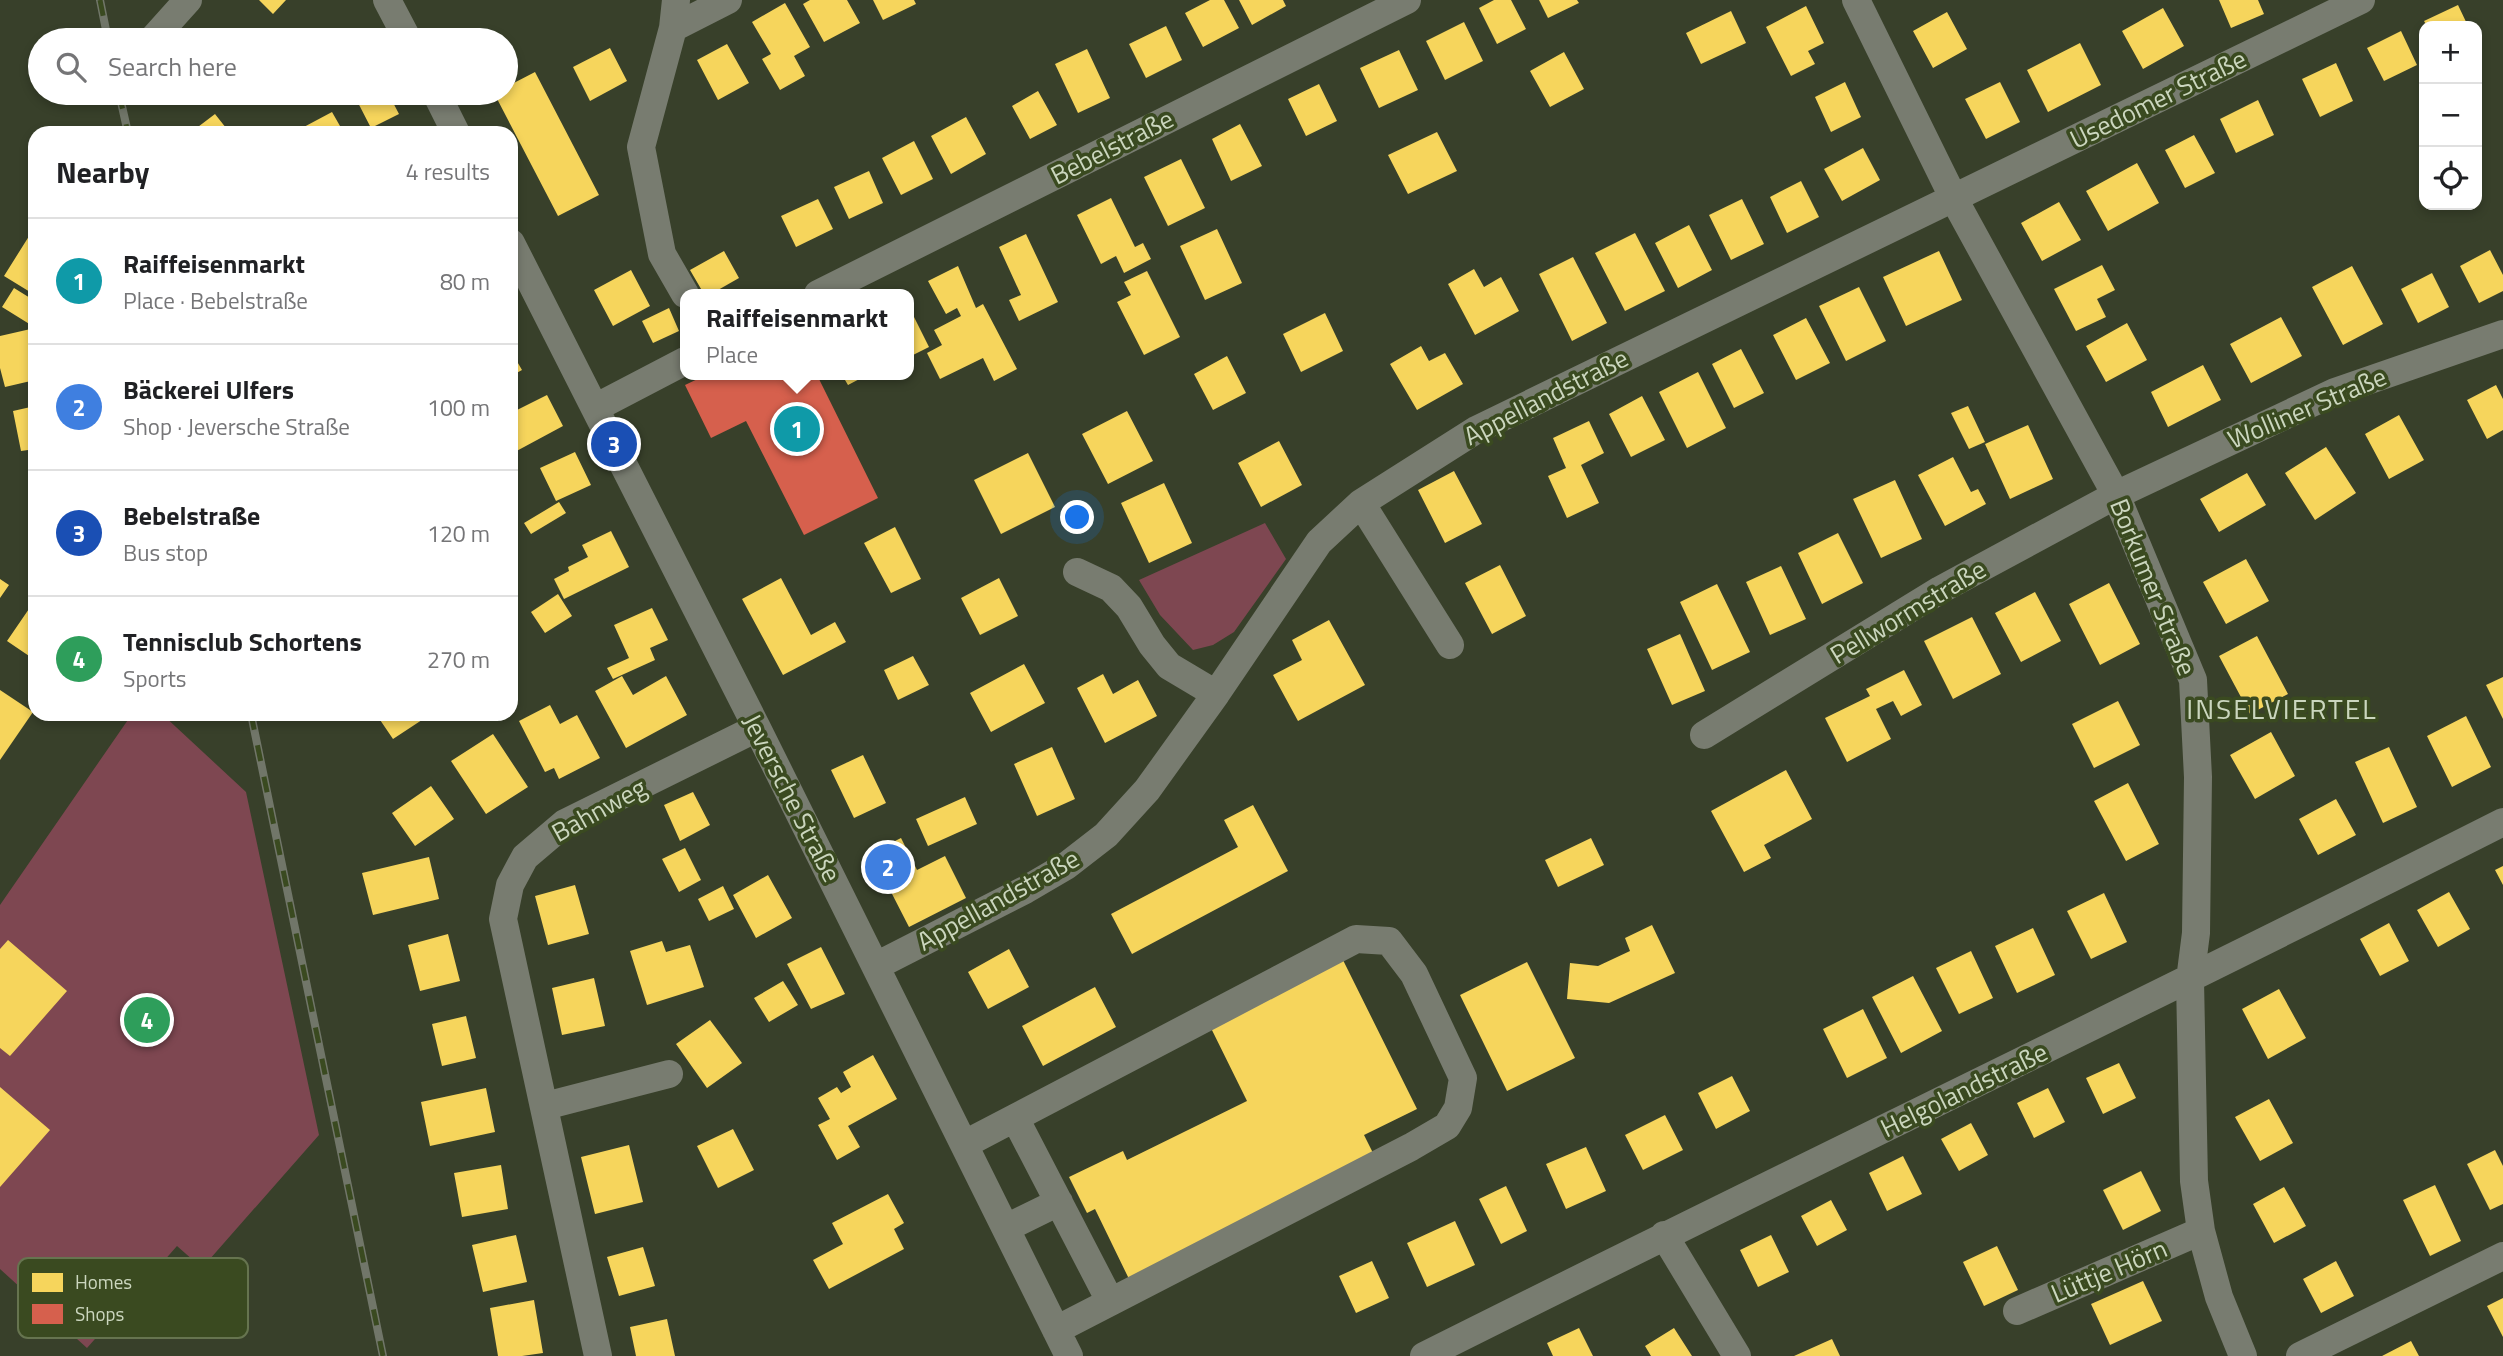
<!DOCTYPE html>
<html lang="en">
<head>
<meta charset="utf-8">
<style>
  body { margin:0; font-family:"Titillium Web",sans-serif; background:#f6f6f6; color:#202124 }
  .controls { position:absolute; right:21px; top:21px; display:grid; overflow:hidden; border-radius:14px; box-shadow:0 4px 10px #0003 }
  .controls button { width:63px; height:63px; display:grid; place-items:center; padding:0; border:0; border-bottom:2px solid #e0e0e0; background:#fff; color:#202124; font:35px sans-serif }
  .you { position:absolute; left:1078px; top:518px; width:24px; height:24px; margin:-18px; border:5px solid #fff; border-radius:50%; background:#1a73e8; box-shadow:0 0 0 10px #1a73e833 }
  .badge { display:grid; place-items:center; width:46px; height:46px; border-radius:50%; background:#2563eb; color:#fff; font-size:23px; font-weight:700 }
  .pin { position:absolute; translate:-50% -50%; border:4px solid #fff; box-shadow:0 2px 7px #0006 }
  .popup { position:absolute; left:680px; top:289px; width:234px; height:91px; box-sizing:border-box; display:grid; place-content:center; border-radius:14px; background:#fff; filter:drop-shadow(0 2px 5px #0005); font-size:23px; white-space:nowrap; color:#757577 }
  .popup b { font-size:26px; color:#202124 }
  .popup::after { content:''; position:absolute; left:50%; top:100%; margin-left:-14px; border:14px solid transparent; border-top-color:#fff }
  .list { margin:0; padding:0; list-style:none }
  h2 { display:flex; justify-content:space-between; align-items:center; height:91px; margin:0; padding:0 28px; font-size:30px }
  h2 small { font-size:23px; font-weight:400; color:#757577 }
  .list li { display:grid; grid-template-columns:46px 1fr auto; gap:21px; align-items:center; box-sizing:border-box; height:126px; padding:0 28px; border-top:2px solid #e0e0e0 }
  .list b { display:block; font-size:26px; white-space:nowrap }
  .list p { margin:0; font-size:23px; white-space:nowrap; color:#757577 }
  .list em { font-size:23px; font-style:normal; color:#757577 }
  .icon { flex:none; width:38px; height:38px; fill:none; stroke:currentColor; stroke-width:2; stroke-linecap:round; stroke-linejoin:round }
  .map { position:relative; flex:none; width:2503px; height:1356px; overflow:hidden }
  .search { position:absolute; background:#fff; box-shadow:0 4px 10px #0003; left:28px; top:28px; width:490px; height:77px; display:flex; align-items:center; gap:18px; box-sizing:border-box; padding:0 24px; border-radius:38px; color:#757577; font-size:26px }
  .panel { position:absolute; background:#fff; box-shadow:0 4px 10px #0003; left:28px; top:126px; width:490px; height:595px; border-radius:21px }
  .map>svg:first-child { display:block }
  .green { fill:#7e4751 }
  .homes { fill:#f6d55c }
  .shops { fill:#d6604d }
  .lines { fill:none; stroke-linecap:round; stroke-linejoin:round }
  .minor { stroke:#787c70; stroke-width:28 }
  .rail-casing { stroke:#717669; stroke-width:8 }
  .rail { stroke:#3a4a20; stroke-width:5; stroke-dasharray:16; stroke-linecap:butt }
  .labels { text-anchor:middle; stroke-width:7; stroke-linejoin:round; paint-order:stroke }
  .street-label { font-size:26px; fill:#cbd6be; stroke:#3a4a20 }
  .neighbourhood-label { font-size:28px; letter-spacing:2px; fill:#cbd6be; stroke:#3a4a20 }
  .key { fill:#3a4a20; stroke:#66744f; stroke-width:2 }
  .key-label { font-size:19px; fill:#cbd6be }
</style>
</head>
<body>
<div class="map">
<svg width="2503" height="1356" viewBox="0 0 2503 1356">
  <rect width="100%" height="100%" fill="#38402a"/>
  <path class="green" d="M1265,523l21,36 -52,73 -21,13 -20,5 -33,-35 -21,-35z
    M132,714h30l84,78 73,343 -117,133 -25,-22 -90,102 -87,-79v-364z"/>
  <path class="homes" d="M259,0h27l-13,14z
    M810,0h37l13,23 -36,19 -21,-38z
    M873,0h41l2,4 -33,16z
    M1210,0h14l15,28 -36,19 -18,-34z
    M1239,0h44l3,6 -34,19z
    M1494,0h17l15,29 -29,15 -18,-36z
    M1539,0h38l2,3 -31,15z
    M2219,0h39l6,14 -33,14z
    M785,3l25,44 -16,9 11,20 -25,14 -18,-31 9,-5 -19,-32z
    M2458,5l10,21h-41l-3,-5z
    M1806,6l18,37 -16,8 7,13 -24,12 -25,-49z
    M2163,8l21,38 -41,23 -21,-38z
    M1731,11l15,32 -45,21 -15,-31z
    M1947,12l20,37 -34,19 -20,-37z
    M1464,22l19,39 -38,19 -19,-39z
    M1166,26l16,34 -36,18 -17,-34z
    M2401,31l16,34 -33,16 -17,-33z
    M2080,43l21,42 -53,27 -21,-42z
    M727,44l22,39 -31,17 -21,-40z
    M610,48l17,33 -37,20 -17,-34z
    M1087,49l23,49 -32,15 -23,-49z
    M1399,50l19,40 -39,18 -19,-40z
    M1564,52l20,37 -34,18 -20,-36z
    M2336,63l17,38 -33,16 -18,-38z
    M535,72l64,123 -41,21 -64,-123h12v-6z
    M1845,82l16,35 -30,15 -16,-35z
    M2000,82l20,40 -34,17 -21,-40z
    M1319,84l18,37 -31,15 -18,-37z
    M1038,91l19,34 -27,14 -18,-33z
    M279,93h24l-17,10z
    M353,93h35l11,21 -28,14z
    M2258,100l16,35 -38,18 -16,-34z
    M332,112l12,21h-39l-3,-5z
    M215,114l15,19h-40z
    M966,117l20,37 -35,20 -20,-38z
    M1240,124l22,42 -31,15 -19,-42z
    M1437,132l20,39 -49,23 -20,-39z
    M2194,135l21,38 -30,15 -20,-38z
    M914,141l19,38 -32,16 -19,-37z
    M1863,148l17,32 -38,21 -18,-32z
    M1181,159l24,49 -37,18 -24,-49z
    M2137,163l22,40 -51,28 -22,-40z
    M869,171l14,32 -34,16 -15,-32z
    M1801,181l18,36 -32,16 -17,-36z
    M1111,198l24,49 8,-4 8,16 -27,14 -8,-17 -15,8 -24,-49z
    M818,199l15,30 -37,18 -15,-31z
    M1742,199l22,45 -33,16 -22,-45z
    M2059,202l22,38 -39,21 -21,-38z
    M1689,225l23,45 -34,18 -23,-45z
    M1217,229l25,54 -37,17 -25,-54z
    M31,233l4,2v60l-31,-19z
    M1635,233l30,58 -40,20 -30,-58z
    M1026,234l32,68 -39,19 -10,-21 12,-5 -22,-48z
    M2490,250l13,25v16l-24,12 -19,-37z
    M724,251l15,27 -28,16h-7l-14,-24z
    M1939,251l23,49 -56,26 -23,-49z
    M1573,257l34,66 -35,18 -33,-67z
    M2102,265l13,25 -18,9 9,18 -30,14 -22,-42z
    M958,266l18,42 7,-4 34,65 -23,12 -11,-23 -43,21 -13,-26 15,-8 -8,-15 27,-14 -4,-8 -11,6 -18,-33z
    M2352,266l31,58 -40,21 -31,-58z
    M1474,269l10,18 17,-10 18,34 -44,24 -27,-51z
    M631,270l19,36 -37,20 -19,-36z
    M1147,271l33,66 -36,18 -27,-53 14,-7 -7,-13z
    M2432,273l17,34 -31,16 -17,-34z
    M1859,287l27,54 -40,20 -27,-55z
    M14,288l21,13v17l-4,7 -29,-18z
    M909,307l20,40 -20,10z
    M669,308l10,23 -26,12 -11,-22z
    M1325,313l18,38 -42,21 -18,-38z
    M2281,317l21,39 -51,27 -21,-39z
    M1806,318l24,45 -34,17 -23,-45z
    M2127,323l20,37 -41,22 -20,-36z
    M35,328v52l-30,7 -5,-19v-32z
    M1421,346l8,15 16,-8 18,31 -46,26 -27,-46z
    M1741,349l23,44 -30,15 -22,-44z
    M511,351l11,19 -11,6z
    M1227,356l19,37 -33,17 -19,-36z
    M2203,365l18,35 -53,27 -17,-35z
    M1698,372l28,56 -39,20 -28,-56z
    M842,375h25l-19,10z
    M2496,385l7,14v31l-16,9 -20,-39z
    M547,395l16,31 -52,28v-41z
    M1642,396l23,44 -34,17 -22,-43z
    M35,406v43l-14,2 -8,-40z
    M1968,406l17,36 -16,7 -18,-36z
    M1127,411l26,50 -45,23 -26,-50z
    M2399,415l25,45 -35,19 -24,-45z
    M1589,421l15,32 -23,12 18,38 -32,15 -19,-42 18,-8 -13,-30z
    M2028,425l25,54 -43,20 -25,-55z
    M1279,441l23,44 -41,22 -23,-44z
    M2326,447l30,46 -41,27 -30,-47z
    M575,452l16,33 -35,16 -16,-33z
    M1028,453l27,54 -54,27 -27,-54z
    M1953,457l18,35 7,-3 8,15 -41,22 -27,-51z
    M1454,471l28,53 -37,19 -27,-53z
    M2247,473l19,32 -47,27 -19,-33z
    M1895,480l27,59 -41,19 -28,-59z
    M1164,483l28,60 -43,20 -28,-60z
    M559,502l7,11 -35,21 -7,-11z
    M895,527l26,52 -30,14 -27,-50z
    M611,531l18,36 -65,32 -10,-20 15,-8 -1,-4 20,-10 -6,-12z
    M1838,533l25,50 -41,21 -24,-51z
    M2246,559l23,42 -43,23 -23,-42z
    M1500,565l26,51 -34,18 -27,-51z
    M1781,566l25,53 -36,16 -24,-53z
    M781,578l30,57 24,-13 11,20 -63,33 -41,-76z
    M999,578l19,38 -38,19 -19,-37z
    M0,579l9,6 -9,13z
    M2109,583l31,61 -40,21 -31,-61z
    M1717,584l33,68 -38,18 -32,-68z
    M2035,592l26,49 -40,21 -26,-49z
    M558,594l14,22 -27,17 -14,-21z
    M33,603l2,1v56l-28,-19z
    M652,608l16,32 -18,8 5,12 -42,19 -6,-11 22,-10 -15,-33z
    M1972,617l29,57 -48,25 -29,-58z
    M1329,620l36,65 -67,36 -25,-46 29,-15 -10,-20z
    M1680,634l25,57 -33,14 -25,-56z
    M2257,636l31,58 -38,20 -31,-58z
    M913,656l16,29 -31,15 -14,-30z
    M1024,664l21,39 -54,29 -21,-39z
    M1904,670l18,35 -21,11 -8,-15 -17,8 15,30 -44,23 -22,-44 45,-22 -4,-7z
    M1103,674l10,20 25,-14 19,36 -52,27 -28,-55z
    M622,676l11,19 33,-19 21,39 -61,33 -31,-57z
    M2503,677v42l-17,-34z
    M0,690l33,22 -33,48z
    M2118,701l22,44 -46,23 -22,-44z
    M550,705l10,19 17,-9 23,43 -41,21 -5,-11 -9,4 -26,-51z
    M376,714h55l-38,25z
    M2466,716l25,51 -39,20 -25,-51z
    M2271,732l24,44 -40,23 -25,-44z
    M493,734l35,53 -42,27 -35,-53z
    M1052,747l23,52 -38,17 -23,-52z
    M2389,747l28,60 -34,16 -28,-61z
    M863,755l23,48 -32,15 -23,-48z
    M1786,770l26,49 -48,26 7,13 -27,14 -33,-61z
    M2128,783l31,61 -33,17 -32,-60z
    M431,786l23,33 -39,27 -23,-33z
    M693,792l17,33 -30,16 -16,-36z
    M965,797l12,27 -49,22 -12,-27z
    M2336,799l20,36 -38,20 -19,-36z
    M1253,805l35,66 -156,83 -21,-40 127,-67 -14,-27z
    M901,838l16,32 28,-14 21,42 -57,29 -38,-74z
    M1591,838l13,27 -46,22 -13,-27z
    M685,848l16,32 -22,12 -17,-33z
    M429,857l10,42 -66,16 -11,-42z
    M2503,866v19l-8,-15z
    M768,875l24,43 -36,20 -23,-43z
    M575,885l14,49 -41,11 -13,-49z
    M723,886l11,23 -25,12 -11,-22z
    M2449,892l21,37 -32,18 -21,-37z
    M2104,893l23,49 -36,17 -24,-48z
    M2389,923l20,38 -29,15 -20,-37z
    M1652,925l23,48 -66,30 -42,-4 3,-36 28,3 32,-15 -5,-13z
    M2033,928l22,47 -38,18 -22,-47z
    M448,934l12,47 -40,10 -12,-46z
    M8,940l59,51 -57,65 -10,-8v-99z
    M662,941l4,11 24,-7 14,42 -57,18 -17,-54z
    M821,947l24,47 -34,15 -24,-45z
    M1009,949l20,38 -41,22 -20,-37z
    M1971,951l22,47 -34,16 -23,-46z
    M1340,954l77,155 -53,26 11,22 -246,122 -34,-70 -8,4 -18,-36 54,-26 4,9 120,-59 -40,-81z
    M1527,962l48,96 -68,33 -47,-96z
    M1913,976l29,55 -41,22 -29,-56z
    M594,978l11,48 -43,9 -10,-47z
    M783,981l15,24 -29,17 -15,-24z
    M1095,987l21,40 -73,39 -21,-40z
    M2279,989l27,49 -38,21 -26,-50z
    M1863,1009l24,49 -40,20 -24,-49z
    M466,1016l10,42 -34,8 -10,-42z
    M710,1020l32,43 -35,25 -31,-44z
    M873,1055l24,44 -49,27 12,21 -23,13 -19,-35 12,-6 -12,-21 19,-11 4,6 10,-6 -8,-15z
    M2119,1063l17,35 -33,16 -17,-36z
    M1732,1076l18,35 -34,18 -18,-36z
    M0,1087l50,43 -50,57z
    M486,1088l9,44 -65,14 -9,-44z
    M2048,1088l17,34 -31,16 -17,-35z
    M2269,1099l24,44 -33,18 -25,-44z
    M1665,1115l18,35 -40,20 -18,-35z
    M1971,1123l17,32 -29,16 -18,-32z
    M733,1129l21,41 -36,18 -21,-42z
    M629,1145l14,57 -48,12 -14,-57z
    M1586,1147l20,44 -40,18 -20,-45z
    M2495,1150l8,16v38l-13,6 -23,-46z
    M1903,1156l19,38 -35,17 -18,-38z
    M501,1165l7,44 -46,8 -8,-44z
    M2141,1171l20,40 -38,19 -20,-40z
    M2435,1185l26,56 -31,15 -27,-56z
    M1506,1186l21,45 -26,13 -22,-45z
    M2284,1187l22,39 -32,17 -21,-39z
    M888,1194l16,29 -10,6 10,20 -75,40 -16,-29 30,-16 -11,-21z
    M1831,1200l16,30 -30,16 -16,-30z
    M1455,1221l20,44 -48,22 -20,-44z
    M516,1235l11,47 -44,10 -11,-47z
    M1771,1235l18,37 -31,15 -18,-37z
    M1997,1246l21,44 -34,16 -21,-44z
    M643,1247l12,39 -36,10 -12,-39z
    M1372,1261l17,37 -33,15 -17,-37z
    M2336,1261l18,35 -33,17 -18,-34z
    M2143,1281l19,40 -52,24 -19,-41z
    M2503,1298v39l-16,-31z
    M534,1300l9,53 -21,3h-24l-8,-48z
    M667,1319l8,37h-39l-6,-29z
    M1579,1328l14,28h-40l-6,-13z
    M1674,1328l18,28h-41l-6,-10z
    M1832,1339l8,17h-46z
    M2411,1341l8,15h-37z"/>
  <path class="shops" d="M706,375h111l61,123 -74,37 -58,-114 -35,17 -26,-53z"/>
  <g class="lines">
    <path class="minor" d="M387,0l21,40
      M676,0l-3,28 -32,119 21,107 23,40
      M1856,0l98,199 162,296 77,185 5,97 -2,156 -6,47 4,201 7,50 18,66 24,59
      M673,28l55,-28
      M152,40l36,-40
      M436,93l20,40
      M511,243l246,485 312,628
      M818,294l589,-294
      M595,408l90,-47
      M1361,503l89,142
      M1077,572l34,16 18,19 23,38 17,21 47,28
      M1704,735l236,-145 176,-95 219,-103 168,-58
      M876,966l149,-76 41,-24 40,-31 41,-45 69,-96 103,-152 42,-39 115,-73 885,-430
      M545,1106l124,-32
      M1015,1118l95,183
      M965,1144l391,-205 33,2 25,33 49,104 -5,30 -11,18 -36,21 -355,183
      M1006,1228l53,-26
      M1664,1235l73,121
      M2017,1311l184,-80
      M598,1356l-95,-437 7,-34 15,-28 40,-34 192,-95
      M1424,1356c359,-180 721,-353 1079,-534
      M2300,1356l203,-100"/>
    <g class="rail-casing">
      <path id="rail" d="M100,0l8,40
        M119,93l9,40
        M251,714l132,642"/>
    </g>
    <use href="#rail" class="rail"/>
  </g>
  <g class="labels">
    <g class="street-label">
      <text transform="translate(2158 99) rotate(-26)" y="9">Usedomer Straße</text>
      <text transform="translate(1112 147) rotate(-27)" y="9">Bebelstraße</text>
      <text transform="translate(1546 397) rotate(-27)" y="9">Appellandstraße</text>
      <text transform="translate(2307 408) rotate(-23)" y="9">Wolliner Straße</text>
      <text transform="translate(2153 587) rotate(68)" y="9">Borkumer Straße</text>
      <text transform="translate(1908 612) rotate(-31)" y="9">Pellwormstraße</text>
      <text transform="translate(792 798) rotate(63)" y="9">Jeversche Straße</text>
      <text transform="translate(599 810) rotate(-29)" y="9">Bahnweg</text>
      <text transform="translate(998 900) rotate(-29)" y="9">Appellandstraße</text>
      <text transform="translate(1964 1090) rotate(-26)" y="9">Helgolandstraße</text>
      <text transform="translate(2109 1271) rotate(-23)" y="9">Lüttje Hörn</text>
    </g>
    <g class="neighbourhood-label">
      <text x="2282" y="719">INSELVIERTEL</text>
    </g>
  </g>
  <rect x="18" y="1258" width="230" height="80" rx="10" class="key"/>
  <rect x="32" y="1273" width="31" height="19" fill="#f6d55c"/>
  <rect x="32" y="1304" width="31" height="20" fill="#d6604d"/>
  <g class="key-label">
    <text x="75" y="1289">Homes</text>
    <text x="75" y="1321">Shops</text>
  </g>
</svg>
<div class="controls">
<button>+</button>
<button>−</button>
<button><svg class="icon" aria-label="locate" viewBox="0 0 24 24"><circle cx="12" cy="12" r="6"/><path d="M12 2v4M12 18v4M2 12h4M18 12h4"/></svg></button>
</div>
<div class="you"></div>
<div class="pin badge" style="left:797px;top:429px;background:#0f9aa8">1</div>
<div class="popup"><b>Raiffeisenmarkt</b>Place</div>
<div class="pin badge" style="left:888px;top:867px;background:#3f7fe0">2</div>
<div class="pin badge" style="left:614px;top:444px;background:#1a4fb4">3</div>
<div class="pin badge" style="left:147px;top:1020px;background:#2e9e5b">4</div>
<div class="search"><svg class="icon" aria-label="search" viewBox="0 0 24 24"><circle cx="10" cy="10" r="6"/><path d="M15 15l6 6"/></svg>Search here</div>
<section class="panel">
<h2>Nearby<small>4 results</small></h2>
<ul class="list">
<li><span class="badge" style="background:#0f9aa8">1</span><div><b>Raiffeisenmarkt</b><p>Place · Bebelstraße</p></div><em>80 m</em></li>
<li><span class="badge" style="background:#3f7fe0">2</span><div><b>Bäckerei Ulfers</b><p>Shop · Jeversche Straße</p></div><em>100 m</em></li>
<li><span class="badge" style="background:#1a4fb4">3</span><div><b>Bebelstraße</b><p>Bus stop</p></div><em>120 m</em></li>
<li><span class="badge" style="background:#2e9e5b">4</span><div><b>Tennisclub Schortens</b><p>Sports</p></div><em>270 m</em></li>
</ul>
</section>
</div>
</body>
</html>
